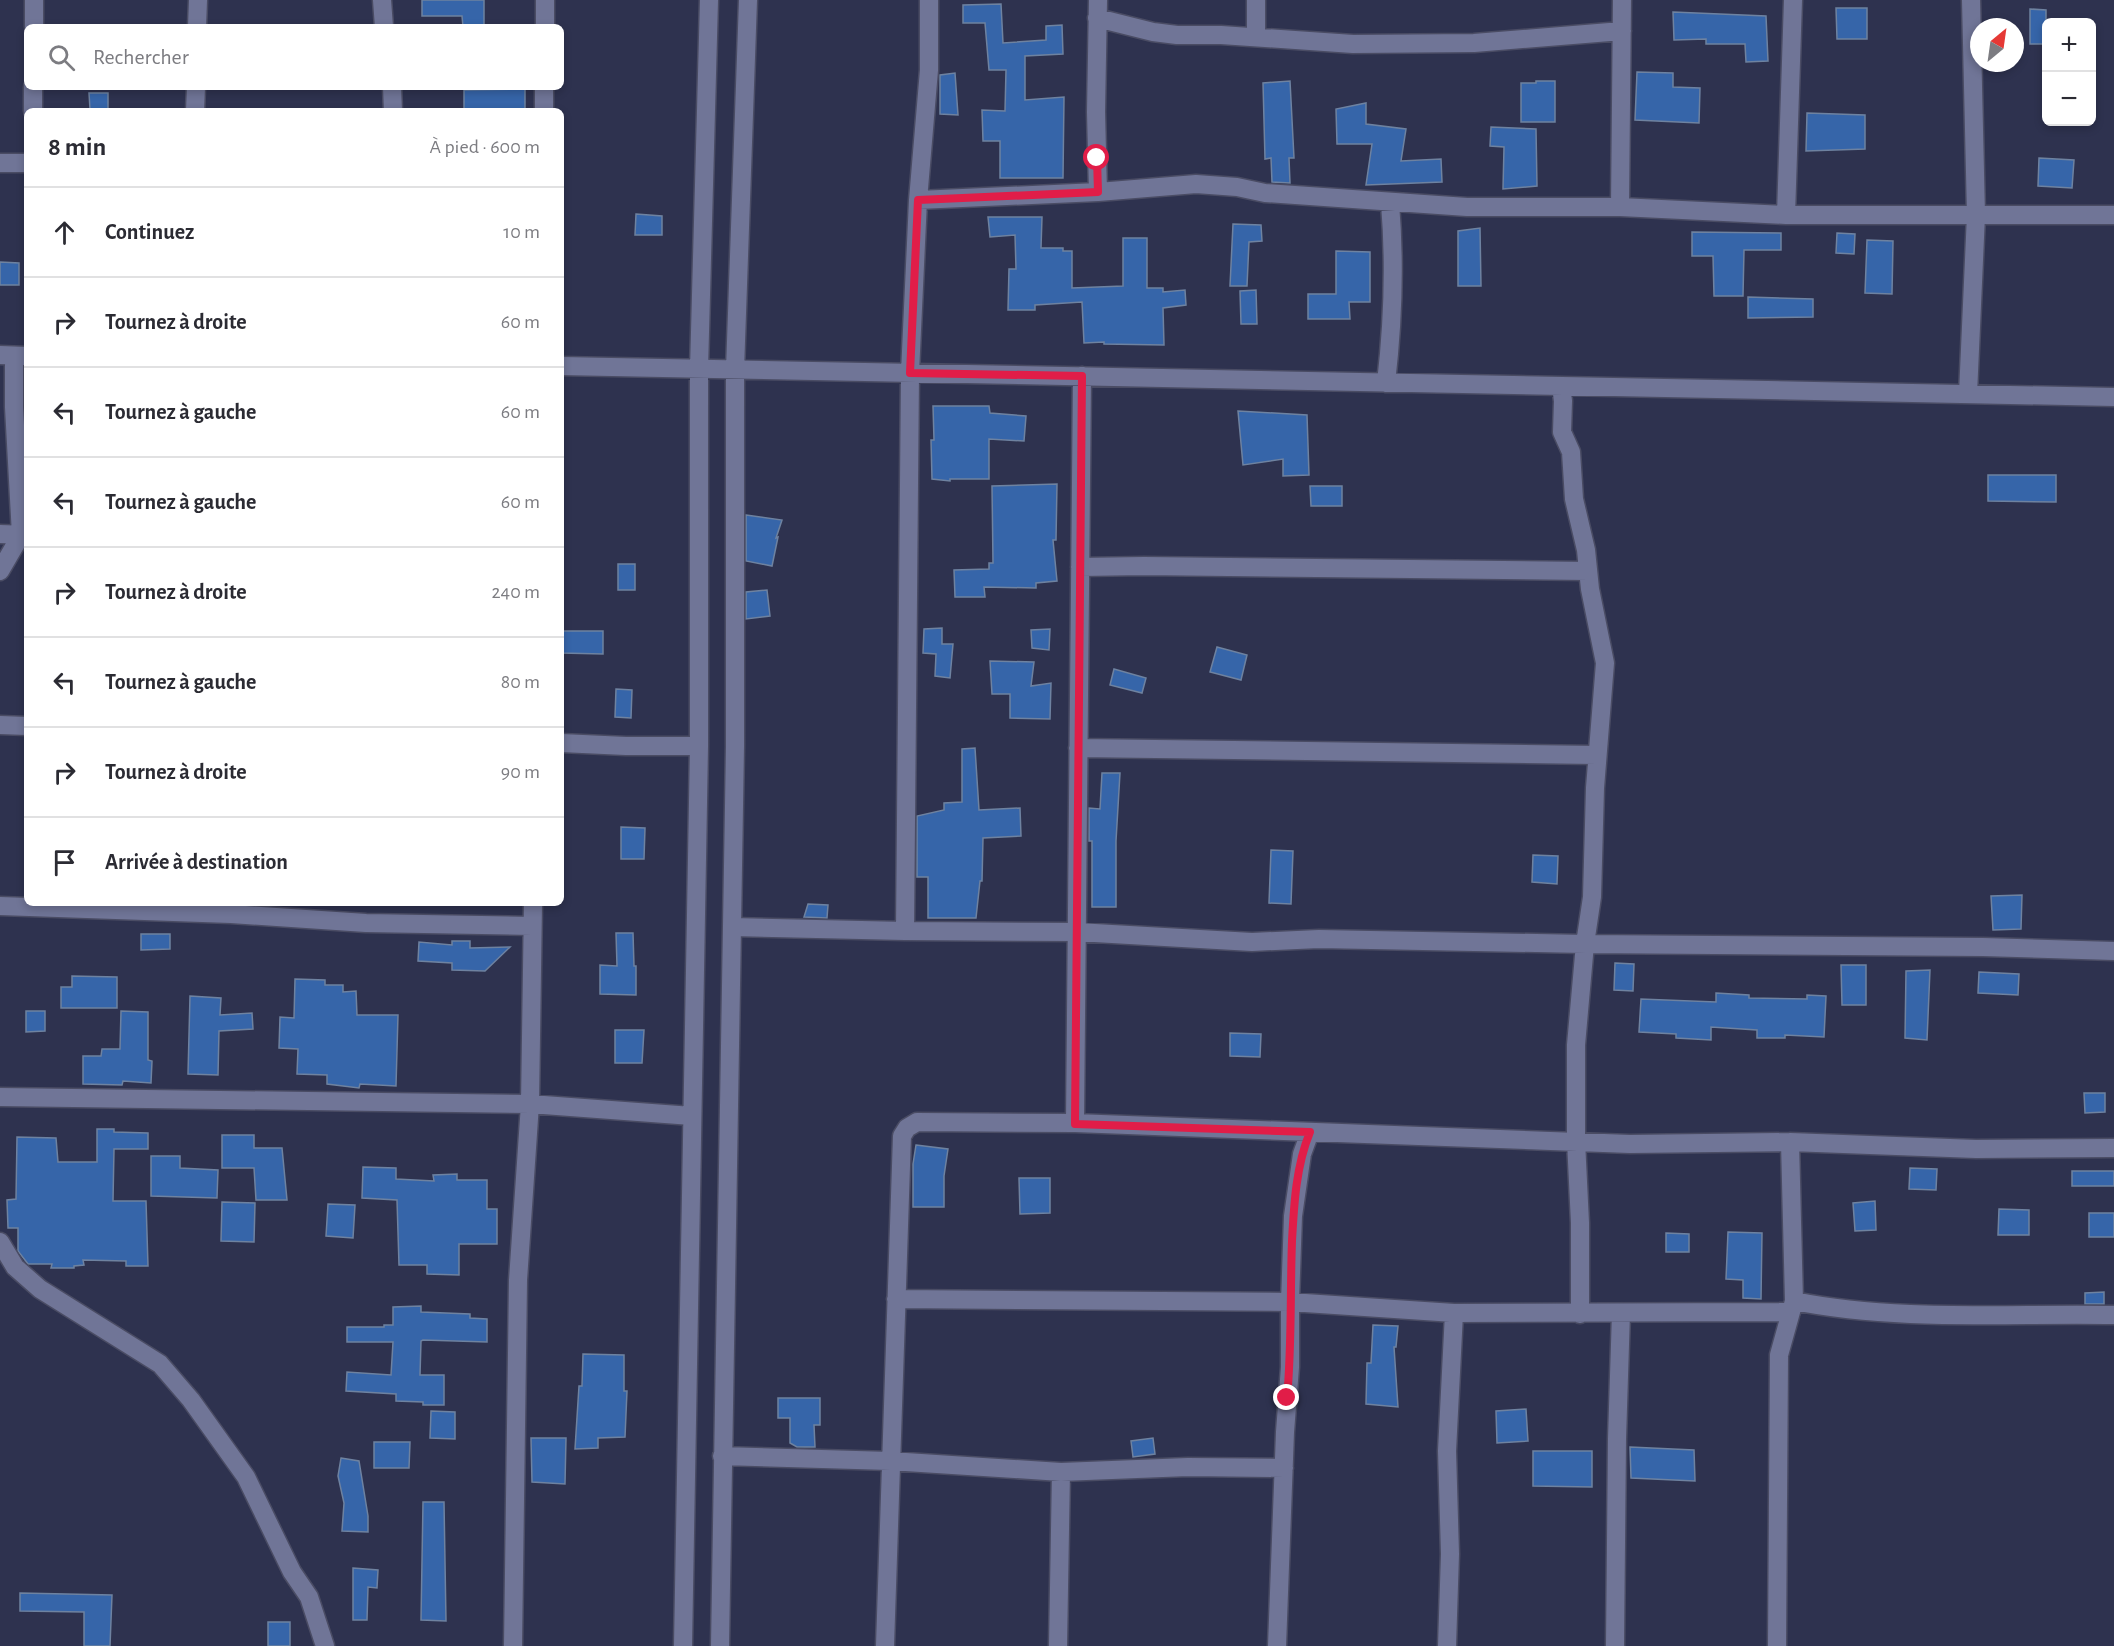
<!DOCTYPE html>
<html lang="fr">
<head>
<meta charset="utf-8">
<style>
  body { margin:0; font-family:"Alegreya Sans",sans-serif; background:#f2f2f3; color:#2b2b33 }
  .controls { position:absolute; right:18px; top:18px; display:grid; overflow:hidden; border-radius:9px; box-shadow:0 3px 9px #0003 }
  .controls button { width:54px; height:54px; display:grid; place-items:center; padding:0; border:0; border-bottom:2px solid #e1e1e2; background:#fff; color:#2b2b33; font:30px sans-serif }
  .compass { position:absolute; left:1970px; top:18px; width:54px; height:54px; border-radius:50%; background:#fff; box-shadow:0 3px 9px #0003; rotate:29deg }
  .stop { position:absolute; width:18px; height:18px; margin:-14px; border:4px solid #e11d48; border-radius:50%; background:#fff }
  .stop.end { background:#e11d48; border-color:#fff; box-shadow:0 2px 6px #0008 }
  .list { margin:0; padding:0; list-style:none }
  h2 { display:flex; justify-content:space-between; align-items:center; height:78px; margin:0; padding:0 24px; font-size:26px }
  h2 small { font-size:20px; font-weight:400; color:#7c7c81 }
  .list li { display:grid; grid-template-columns:39px 1fr auto; gap:18px; align-items:center; box-sizing:border-box; height:90px; padding:0 24px; border-top:2px solid #e1e1e2 }
  .list b { display:block; font-size:22px; white-space:nowrap }
  .list em { font-size:20px; font-style:normal; color:#7c7c81 }
  .icon { flex:none; width:33px; height:33px; fill:none; stroke:currentColor; stroke-width:2; stroke-linecap:round; stroke-linejoin:round }
  .map { position:relative; flex:none; width:2114px; height:1646px; overflow:hidden }
  .search { position:absolute; background:#fff; box-shadow:0 3px 9px #0003; left:24px; top:24px; width:540px; height:66px; display:flex; align-items:center; gap:15px; box-sizing:border-box; padding:0 21px; border-radius:9px; color:#7c7c81; font-size:22px }
  .panel { position:absolute; background:#fff; box-shadow:0 3px 9px #0003; left:24px; top:108px; width:540px; height:798px; border-radius:9px }
  .map>svg:first-child { display:block }
  .building { fill:#3665a9; stroke:#6e82a0; stroke-width:1.5 }
  .lines { fill:none; stroke-linecap:round; stroke-linejoin:round }
  .minor-casing { stroke:#4a4c64; stroke-width:21 }
  .minor { stroke:#707597; stroke-width:18 }
  .route { stroke:#e11d48; stroke-width:8 }
</style>
</head>
<body>
<div class="map">
<svg width="2114" height="1646" viewBox="0 0 2114 1646">
  <rect width="100%" height="100%" fill="#2e324f"/>
  <path class="building" d="M422,0h62v27h-21l-1,-11h-40z
    M1001,4l2,39 43,-3v-14l16,-1 1,29 -38,2v44l39,-3 -1,81h-63v-37h-17l-1,-31 23,1 1,-41h-17l-4,-47h-22v-18z
    M1836,8h31v31h-30z
    M2030,9l16,1v34h-16z
    M1673,12l93,4 2,45 -22,1 -1,-18h-39v-5l-32,1z
    M1637,72l36,1v14l27,1 -1,35 -64,-3z
    M955,73l3,42 -18,-1v-39z
    M1290,81l4,77h-5l1,25 -18,-1 -1,-24 -6,1 -2,-76z
    M1536,81h19v41h-34v-39h15z
    M525,89v22h-61v-21z
    M89,93h19v16h-18z
    M1366,103v21l40,5 -5,32 40,-2 1,23 -76,3 6,-41h-35l-1,-35z
    M1807,113l58,2v34l-59,2z
    M1491,127l45,2 1,57 -34,3 1,-42 -14,-1z
    M2039,158l35,2 -2,28 -34,-2z
    M636,214l26,2v19h-27z
    M988,217h54l-1,31h22v3h9v37l51,-2v-48h24v50h16v4l22,-2 1,15 -23,3 1,37 -60,-1v-2l-20,1 -2,-41 -47,3v5h-27l1,-41h7l-1,-34 -25,2z
    M1233,224l28,1 1,16 -13,1 -2,44h-17z
    M1480,228l1,58h-23v-55z
    M1692,232l89,1v17h-37l-1,46h-29l-1,-40h-21z
    M1837,233l18,1 -1,20 -18,-1z
    M1867,240l26,1 -1,53 -27,-1z
    M1336,251l34,1v50h-21l1,17h-42v-25h28z
    M0,262l19,1v22h-19z
    M1256,290l1,34h-16l-1,-33z
    M1748,297l65,2v18l-65,1z
    M933,406h56l1,7 36,3 -2,25 -35,-2v40h-39v2l-18,-2 -1,-39h3z
    M1238,411l69,4 2,60 -26,1v-17l-40,6z
    M1988,475h68v27l-68,-1z
    M1057,484l-1,56h-3l4,41 -21,2v5l-52,-1 1,10h-30l-1,-27 35,-1v-6h4l-1,-77z
    M1310,486h32v20h-31z
    M746,515l36,5 -6,18 2,-1 -6,29 -26,-5z
    M618,564h17v26h-17z
    M767,590l3,26 -24,3v-27z
    M942,628v16h11l-3,34 -15,-2 1,-22 -13,-1 1,-24z
    M1050,629l-1,21 -17,-2 -1,-18z
    M561,631h42v23l-42,-1z
    M1217,647l30,8 -6,25 -31,-8z
    M990,661l44,1 -3,24 20,-3 -1,36 -40,-1v-24h-18z
    M1114,669l32,9 -4,15 -32,-8z
    M616,689l16,1 -1,28 -16,-1z
    M975,748l4,62 41,-2 1,28 -38,2 -1,43h-2l-4,37h-48v-41h-11v-61l27,-6v-7l18,-1v-53z
    M1102,773h18l-4,68v66h-24v-66h-3v-33l11,1z
    M621,827l24,1 -1,31h-23z
    M1271,850l22,1 -2,53 -22,-1z
    M1533,855l25,1 -1,28 -25,-2z
    M2022,895l-1,34 -28,1 -2,-34z
    M808,904l20,1 -1,13 -23,-1z
    M616,933h17l1,33h2v29l-36,-1v-29l17,1z
    M141,934h29v15l-29,1z
    M452,941h18v7l40,-1 -25,24 -33,-1v-7l-34,-2 1,-19 33,3z
    M1615,963l19,1 -1,27 -19,-1z
    M1841,965h25v40h-24z
    M1930,970l-3,70 -22,-2 1,-67z
    M1979,972l40,2 -1,21 -40,-2z
    M72,976l45,1v31h-56v-21h11z
    M295,979l30,1v5h18v7l13,-1 1,24h41l-2,71 -36,-2 -1,4 -32,-4v-9l-30,-1 1,-25 -19,-1 1,-31 14,1z
    M1716,993l33,2v3l58,1v-4l19,1 -2,41 -39,-2v3h-28v-8l-46,-3v13l-35,-2v-4l-37,-2 2,-33 75,3z
    M190,996l31,2 -1,17 32,-2 1,16 -34,2 -1,44 -30,-1z
    M26,1011h19v20l-19,1z
    M121,1011l27,1v48l4,1 -1,22 -28,-2 -1,4 -39,-1v-28h18l1,-7h18z
    M615,1030h29l-2,33h-27z
    M1230,1033l31,1 -1,23 -30,-1z
    M2084,1093h21v19l-20,1z
    M97,1129h17v3l34,1v16h-34l-1,52h33l2,65h-22v-5l-43,-1 1,5 -10,1v2h-23l1,-4h-24l-10,-13v-23h-10l-1,-28 9,-1 1,-62 39,1 2,24h39z
    M222,1135h32v13h28l5,52h-31l-2,-32h-32z
    M916,1145l32,4 -4,27v31h-31v-43z
    M151,1156h29v12l38,2 -1,28 -66,-2z
    M363,1167l33,1v11l38,2 -1,-6 24,-1v6h30v29h10v35h-38v31l-32,-1v-9h-28l-2,-65 -35,-2z
    M1910,1168l27,1 -1,21 -27,-1z
    M2072,1171h42v15h-42z
    M1019,1178h31v35l-30,1z
    M1875,1201l1,29 -21,1 -2,-28z
    M222,1202l33,1 -1,39 -33,-1z
    M328,1204l27,1 -2,33 -27,-2z
    M1999,1209l30,1v25h-31z
    M2089,1213h25v24h-25z
    M1728,1232l34,1 -1,66 -18,-1v-18l-17,-1z
    M1666,1233l23,1v18h-23z
    M2104,1292v12h-19v-11z
    M421,1306v6l49,2v4l17,1v23l-64,-2 -2,1 -1,34h24v30h-21v-3l-27,-1v-7l-50,-3 1,-19 44,3 2,-33h-46v-15h37v-2h9v-18z
    M1373,1325l25,1 -2,21h-2l4,60 -32,-3 1,-41h4z
    M583,1354l41,1v36h3l-2,46 -27,1v10l-23,1 4,-63h3z
    M778,1398h42v27h-6l1,22h-18l-7,-4v-25h-12z
    M1526,1409l2,32 -31,2 -1,-32z
    M431,1411l24,1v27l-25,-1z
    M531,1438h35l-1,46 -33,-2z
    M1153,1438l2,16 -22,3 -2,-16z
    M374,1442h36l-1,26h-35z
    M1630,1447l64,3 1,31 -64,-3z
    M1533,1451h59v36l-59,-1z
    M341,1458l18,3 9,55v16l-26,-1 2,-28 -6,-27z
    M423,1502h21l2,119 -25,-1z
    M353,1568l25,2 -1,18 -9,-1 -1,33h-14z
    M20,1593l92,2 -2,51h-26v-34l-64,-1z
    M268,1622h22v24h-22z"/>
  <g class="lines">
    <g class="minor-casing">
      <path id="minor" d="M382,0l2,27
        M1256,0v37
        M1097,18l56,14 24,3h44l132,9 121,-1 148,-12
        M34,27v-27
        M197,27l1,-27
        M545,27v-27
        M392,87l1,24
        M33,111v-24
        M195,111l1,-24
        M544,111v-24
        M0,163h27
        M1098,192l-2,-80 2,-112
        M918,200l180,-8 98,-8 41,3 28,6 202,14h153l166,8h328
        M1620,207l2,-207
        M1786,215l7,-215
        M0,355l27,1
        M561,366l1553,31
        M1386,383c7,-60 9,-120 4,-180
        M1561,386l2,15 -1,31 9,20 3,47 12,51 4,39 15,74 -10,125 -3,109 -7,47 -9,101v96l4,82v91
        M1968,394l8,-179 -5,-215
        M0,534l27,1
        M1080,567l64,-1 444,5
        M0,571l21,-36 -7,-128v-51
        M0,725l27,1
        M561,743l65,3h73
        M1078,748l519,7
        M0,906l231,8 135,9 166,3
        M732,927l173,4 172,1 175,10 67,-3 266,5 398,3 131,4
        M905,931l5,-558 8,-173 11,-130v-70
        M0,1097l530,7 162,12
        M1075,1123l7,-747
        M0,1242l15,25 25,22 120,75 31,36 55,77 46,95 17,25 16,49
        M896,1299l394,3 164,11 337,-1
        M1794,1301c105,21 213,12 320,14
        M722,1456l168,5 171,11 127,-5 96,1
        M513,1646l5,-366 12,-176 3,-201
        M683,1646l16,-900v-377l10,-369
        M720,1646l15,-900v-376l13,-370
        M885,1646l17,-510 5,-8 10,-6 158,1 555,21 160,-2 186,7 138,-1
        M1058,1646l3,-174
        M1277,1646l8,-214 5,-65v-65l3,-86 9,-62 8,-22
        M1447,1646l3,-92 -3,-103 7,-138
        M1615,1646l2,-207 4,-126
        M1777,1646l2,-291 15,-54 -4,-159"/>
    </g>
    <use href="#minor" class="minor"/>
  </g>
  <g class="lines">
    <path class="route" d="M1097,158l1,34 -180,8 -8,173 172,3 -7,748 235,8c-14,34 -16,72 -18,109 -2,52 0,105 -5,157"/>
  </g>
</svg>
<div class="controls">
<button>+</button>
<button>−</button>
</div>
<svg class="compass" viewBox="-18 -18 36 36"><path d="M0-13l5 13h-10z" fill="#e53935"/><path d="M0 13l5-13h-10z" fill="#7c7c81"/></svg>
<div class="stop" style="left:1097px;top:158px"></div>
<div class="stop end" style="left:1287px;top:1398px"></div>
<div class="search"><svg class="icon" aria-label="search" viewBox="0 0 24 24"><circle cx="10" cy="10" r="6"/><path d="M15 15l6 6"/></svg>Rechercher</div>
<section class="panel">
<h2>8 min<small>À pied · 600 m</small></h2>
<ul class="list">
<li><svg class="icon" aria-label="ahead" viewBox="0 0 24 24"><path d="M12 20V5M6 11l6-6 6 6"/></svg><div><b>Continuez</b></div><em>10 m</em></li>
<li><svg class="icon" aria-label="right" viewBox="0 0 24 24"><path d="M7 20v-9h11M14 6l5 5-5 5"/></svg><div><b>Tournez à droite</b></div><em>60 m</em></li>
<li><svg class="icon" aria-label="left" viewBox="0 0 24 24"><path d="M17 20v-9H6M10 6l-5 5 5 5"/></svg><div><b>Tournez à gauche</b></div><em>60 m</em></li>
<li><svg class="icon" aria-label="left" viewBox="0 0 24 24"><path d="M17 20v-9H6M10 6l-5 5 5 5"/></svg><div><b>Tournez à gauche</b></div><em>60 m</em></li>
<li><svg class="icon" aria-label="right" viewBox="0 0 24 24"><path d="M7 20v-9h11M14 6l5 5-5 5"/></svg><div><b>Tournez à droite</b></div><em>240 m</em></li>
<li><svg class="icon" aria-label="left" viewBox="0 0 24 24"><path d="M17 20v-9H6M10 6l-5 5 5 5"/></svg><div><b>Tournez à gauche</b></div><em>80 m</em></li>
<li><svg class="icon" aria-label="right" viewBox="0 0 24 24"><path d="M7 20v-9h11M14 6l5 5-5 5"/></svg><div><b>Tournez à droite</b></div><em>90 m</em></li>
<li><svg class="icon" aria-label="arrive" viewBox="0 0 24 24"><path d="M6 21V4h12l-3 4 3 4H6"/></svg><div><b>Arrivée à destination</b></div></li>
</ul>
</section>
</div>
</body>
</html>
